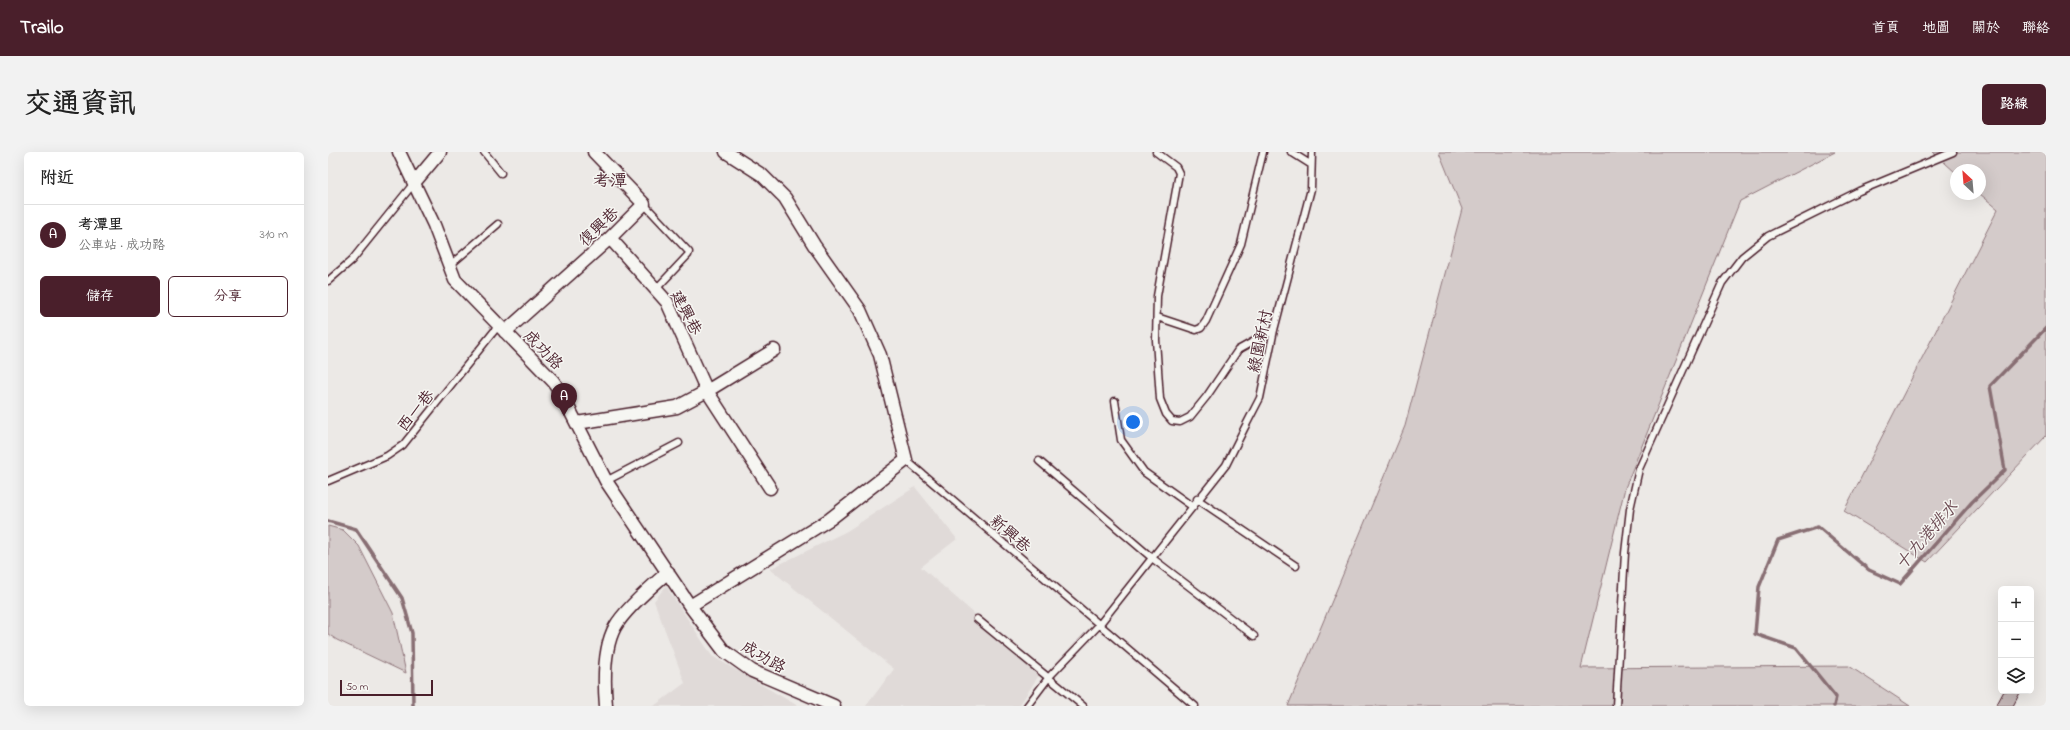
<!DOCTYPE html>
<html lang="zh-TW">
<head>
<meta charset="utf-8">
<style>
  body { margin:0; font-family:"Indie Flower","LXGW WenKai TC",sans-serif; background:#f2f2f2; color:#222 }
  .controls { position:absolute; right:12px; bottom:12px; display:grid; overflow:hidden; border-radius:6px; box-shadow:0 4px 16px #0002 }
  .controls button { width:36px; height:36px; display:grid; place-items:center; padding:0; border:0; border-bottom:1px solid #e0e0e0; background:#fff; color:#222; font:20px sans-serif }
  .compass { position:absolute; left:1622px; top:12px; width:36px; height:36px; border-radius:50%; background:#fff; box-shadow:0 4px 16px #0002; rotate:334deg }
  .scale { position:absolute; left:12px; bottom:10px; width:93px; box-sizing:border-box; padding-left:4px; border:2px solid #4a1f2b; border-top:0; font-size:11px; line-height:14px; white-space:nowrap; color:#4a1f2b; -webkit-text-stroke:3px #f6f6f2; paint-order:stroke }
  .you { position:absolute; left:805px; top:270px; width:14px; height:14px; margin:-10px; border:3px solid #fff; border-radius:50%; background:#1a73e8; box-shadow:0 0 0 6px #1a73e833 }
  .badge { display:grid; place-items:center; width:26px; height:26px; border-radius:50%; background:#4a1f2b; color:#fff; font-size:13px; font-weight:700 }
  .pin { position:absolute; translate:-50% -33px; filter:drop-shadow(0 1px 2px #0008) }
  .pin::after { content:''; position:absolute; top:21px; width:14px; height:12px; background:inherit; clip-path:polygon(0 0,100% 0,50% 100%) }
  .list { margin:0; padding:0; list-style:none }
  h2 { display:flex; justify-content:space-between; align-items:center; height:52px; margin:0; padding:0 16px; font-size:17px }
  h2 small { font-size:13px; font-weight:400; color:#767676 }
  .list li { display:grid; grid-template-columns:26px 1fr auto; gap:12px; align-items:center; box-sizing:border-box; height:60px; padding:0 16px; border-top:1px solid #e0e0e0 }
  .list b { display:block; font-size:15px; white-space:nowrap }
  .list p { margin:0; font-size:13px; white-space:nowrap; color:#767676 }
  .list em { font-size:13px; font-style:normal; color:#767676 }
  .actions { display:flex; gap:8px; padding:12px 16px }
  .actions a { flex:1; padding:9px 0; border:1px solid #4a1f2b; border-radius:6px; text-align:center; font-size:14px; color:#4a1f2b }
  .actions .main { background:#4a1f2b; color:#fff }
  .icon { flex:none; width:22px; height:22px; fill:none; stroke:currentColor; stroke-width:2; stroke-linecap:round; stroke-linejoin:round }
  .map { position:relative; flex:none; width:1718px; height:554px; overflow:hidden; border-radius:6px }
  header { display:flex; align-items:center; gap:24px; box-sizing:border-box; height:56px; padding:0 20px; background:#4a1f2b; color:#fff }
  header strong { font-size:19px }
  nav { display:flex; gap:22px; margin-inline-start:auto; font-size:14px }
  .intro { display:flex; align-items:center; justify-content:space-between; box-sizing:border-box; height:96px; padding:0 24px }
  h1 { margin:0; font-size:28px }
  .button { padding:10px 18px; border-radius:6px; background:#4a1f2b; color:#fff; font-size:14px; font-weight:700 }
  main { display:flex; gap:24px; padding:0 24px }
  aside { flex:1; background:#fff; border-radius:6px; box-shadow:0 4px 16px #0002 }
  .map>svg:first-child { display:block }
  .built { fill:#e0dad8 }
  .green { fill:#d4cbca; stroke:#8f757a }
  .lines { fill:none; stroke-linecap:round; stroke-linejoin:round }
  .stream { stroke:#886e73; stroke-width:3.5 }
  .building { fill:#c4b7b7; stroke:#4a1f2b }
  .lane-casing { stroke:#4a1f2b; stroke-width:9 }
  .street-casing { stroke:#4a1f2b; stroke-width:15 }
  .lane { stroke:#f6f6f2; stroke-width:6 }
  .street { stroke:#f6f6f2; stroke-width:12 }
  .labels { text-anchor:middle; stroke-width:3; stroke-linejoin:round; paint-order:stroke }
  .street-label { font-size:16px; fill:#4a1f2b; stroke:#f6f6f2 }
  .neighbourhood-label { font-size:17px; fill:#4a1f2b; stroke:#f6f6f2 }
  .water-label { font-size:17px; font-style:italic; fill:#6e4d55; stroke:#f6f6f2 }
</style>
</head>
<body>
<header>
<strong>Trailo</strong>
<nav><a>首頁</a><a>地圖</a><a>關於</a><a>聯絡</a></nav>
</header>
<div class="intro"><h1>交通資訊</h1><a class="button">路線</a></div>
<main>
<aside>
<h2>附近<small></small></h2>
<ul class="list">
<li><span class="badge">A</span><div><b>考潭里</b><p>公車站 · 成功路</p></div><em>310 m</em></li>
</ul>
<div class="actions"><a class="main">儲存</a><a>分享</a></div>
</aside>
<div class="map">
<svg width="1718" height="554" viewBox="0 0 1718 554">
  <rect width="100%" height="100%" fill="#ece9e6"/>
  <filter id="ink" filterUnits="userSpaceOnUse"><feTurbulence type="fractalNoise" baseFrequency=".025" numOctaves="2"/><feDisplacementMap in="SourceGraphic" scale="8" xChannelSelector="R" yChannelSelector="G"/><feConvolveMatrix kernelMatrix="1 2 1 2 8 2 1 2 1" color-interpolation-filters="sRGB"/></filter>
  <g filter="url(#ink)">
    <path class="built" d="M587,335l42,52 -36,28 120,105 -22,34h-153l28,-37 -124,-100 77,-38z
      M338,434l46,70 86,50h-144l31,-23 -31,-82z"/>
    <path class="green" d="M1111,0h396l-95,49 -115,287 -44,180 268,-2 61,40h-622l117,-280 57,-217z
      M1605,0h113v284l-119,126 -83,-51 154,-302 -18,-15v-24h-24v3z
      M0,374l15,4 16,16 34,67 13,60 -69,-33 -9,-6z"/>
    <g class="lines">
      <path class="stream" d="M0,369l28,8 46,69 10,35 1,73
        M1506,554l2,-9 -40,-49 -41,-14 4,-47 19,-47 40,-13 51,43 31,14 72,-82 33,-32 -15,-84 56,-58"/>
    </g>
    <path class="building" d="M1676,539h17l-8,15h-17z"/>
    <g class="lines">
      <g class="lane-casing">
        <path id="lane" d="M156,0l17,21
          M828,0l20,15 3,6 -22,123 -1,44 4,59 6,15 6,7 8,1 10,-5 17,-21 31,-46 36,-20
          M963,0l19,12
          M316,52l45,48 -1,3 -32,34
          M121,114l49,-42
          M0,129l24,-21 62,-77
          M829,165l39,13 5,-2 5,-7 35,-77 22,-92
          M787,249l6,39 23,32 49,35
          M578,308l289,246
          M711,309l113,97 102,78
          M0,329l59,-25 16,-11 96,-120
          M278,329l73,-38
          M869,347l99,67
          M649,467l106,87
          M699,554l22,-29 50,-52 53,-67 74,-93 18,-36 16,-31 14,-68 37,-141 1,-37
          M1288,554l9,-153 5,-44 9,-40 83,-186 20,-26 26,-21 91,-45 94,-39"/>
      </g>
      <g class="street-casing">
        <path id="street" d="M71,0l35,73 21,55 98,101 7,10 46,90 84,125 34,45 28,20 82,35
          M86,31l26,-31
          M282,86l57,64 40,89 63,97
          M177,180l105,-94 34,-34 -50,-52
          M249,271l100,-16 30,-16 67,-41
          M362,454l140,-87 76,-59 -26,-105 -20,-45 -46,-65 -29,-47 -23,-23 -36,-23
          M278,554c-2,-24 -3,-57 9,-79 9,-17 38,-42 53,-55"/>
      </g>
      <use href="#lane" class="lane"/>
      <use href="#street" class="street"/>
    </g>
  </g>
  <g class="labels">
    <g class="street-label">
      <text transform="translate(270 74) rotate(-44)" y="6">復興巷</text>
      <text transform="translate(359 160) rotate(62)" y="6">建興巷</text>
      <text transform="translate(931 189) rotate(-78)" y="6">綠園新村</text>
      <text transform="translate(216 197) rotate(46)" y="6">成功路</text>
      <text transform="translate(87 258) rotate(-51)" y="6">西一巷</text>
      <text transform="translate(683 381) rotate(41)" y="6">新興巷</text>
      <text transform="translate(436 504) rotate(30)" y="6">成功路</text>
    </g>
    <g class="neighbourhood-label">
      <text x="282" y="34">考潭</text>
    </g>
    <g class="water-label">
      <text transform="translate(1598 383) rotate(-49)" y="6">十九港排水</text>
    </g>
  </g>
</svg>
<div class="controls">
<button>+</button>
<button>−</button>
<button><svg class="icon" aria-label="layers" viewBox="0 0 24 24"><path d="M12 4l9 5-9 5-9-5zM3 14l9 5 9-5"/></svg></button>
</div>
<svg class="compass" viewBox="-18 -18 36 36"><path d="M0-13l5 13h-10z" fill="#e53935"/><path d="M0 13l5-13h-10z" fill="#767676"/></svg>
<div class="scale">50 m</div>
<div class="you"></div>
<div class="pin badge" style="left:236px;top:264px">A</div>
</div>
</main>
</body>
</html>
